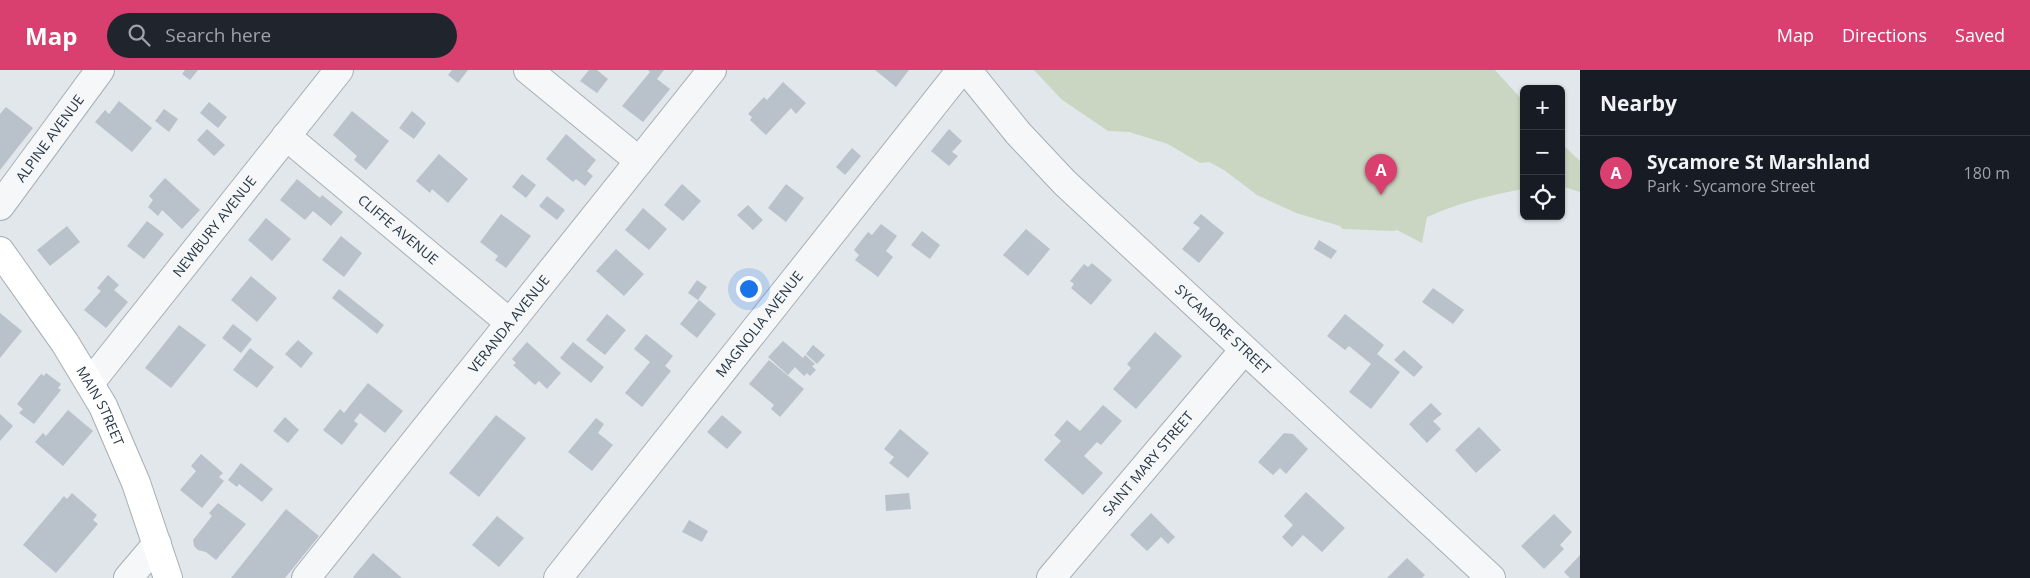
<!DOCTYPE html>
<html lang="en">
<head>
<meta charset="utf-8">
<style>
  body { margin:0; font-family:"Open Sans",sans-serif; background:#20242c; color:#f1f3f6 }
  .controls { position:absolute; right:15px; top:15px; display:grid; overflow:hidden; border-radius:8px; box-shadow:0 1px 4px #0004 }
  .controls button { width:45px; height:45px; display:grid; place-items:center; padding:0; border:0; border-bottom:1px solid #363941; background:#171b24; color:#f1f3f6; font:25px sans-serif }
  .you { position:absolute; left:748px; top:218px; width:18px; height:18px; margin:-12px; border:4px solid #fff; border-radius:50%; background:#1a73e8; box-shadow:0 0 0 8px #1a73e833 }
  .badge { display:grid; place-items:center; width:32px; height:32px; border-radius:50%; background:#d93f6f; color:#fff; font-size:16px; font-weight:700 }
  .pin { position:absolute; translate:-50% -41px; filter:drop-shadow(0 1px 2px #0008) }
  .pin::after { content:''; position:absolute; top:26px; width:18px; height:15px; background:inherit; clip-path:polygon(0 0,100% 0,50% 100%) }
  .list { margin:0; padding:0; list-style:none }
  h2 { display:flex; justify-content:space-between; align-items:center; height:65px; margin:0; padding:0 20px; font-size:21px }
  h2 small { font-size:16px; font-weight:400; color:#9ea1a6 }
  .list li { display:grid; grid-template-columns:32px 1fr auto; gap:15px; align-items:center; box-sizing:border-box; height:75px; padding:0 20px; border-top:1px solid #363941 }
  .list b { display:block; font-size:19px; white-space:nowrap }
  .list p { margin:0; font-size:16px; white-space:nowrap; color:#9ea1a6 }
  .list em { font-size:16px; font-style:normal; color:#9ea1a6 }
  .icon { flex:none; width:28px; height:28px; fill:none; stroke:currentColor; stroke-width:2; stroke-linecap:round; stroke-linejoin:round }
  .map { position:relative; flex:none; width:1580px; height:508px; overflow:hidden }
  header { display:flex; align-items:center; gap:30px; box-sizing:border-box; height:70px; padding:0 25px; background:#d93f6f; color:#fff }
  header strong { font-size:24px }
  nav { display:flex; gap:28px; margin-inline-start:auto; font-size:18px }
  .search { width:350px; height:45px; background:#20242c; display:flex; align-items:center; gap:12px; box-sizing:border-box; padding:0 18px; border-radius:28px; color:#9ea1a6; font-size:19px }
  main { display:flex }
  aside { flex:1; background:#171b24 }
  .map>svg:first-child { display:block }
  .green { fill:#cbd6c2 }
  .building { fill:#b9c1ca }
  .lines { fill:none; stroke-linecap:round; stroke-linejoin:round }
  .minor-casing { stroke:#a6afb6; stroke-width:30 }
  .secondary-casing { stroke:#a6afb6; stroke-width:30 }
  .minor { stroke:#f5f7f9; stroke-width:28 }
  .secondary { stroke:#fff; stroke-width:28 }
  .labels { text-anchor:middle; stroke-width:4; stroke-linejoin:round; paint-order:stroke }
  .street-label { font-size:14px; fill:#283845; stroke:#f2f6f8 }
</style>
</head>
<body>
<header>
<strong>Map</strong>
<div class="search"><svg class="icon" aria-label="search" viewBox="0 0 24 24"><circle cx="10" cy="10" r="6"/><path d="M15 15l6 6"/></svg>Search here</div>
<nav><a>Map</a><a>Directions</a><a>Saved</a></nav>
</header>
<main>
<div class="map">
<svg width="1580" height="508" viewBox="0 0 1580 508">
  <rect width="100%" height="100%" fill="#e2e7eb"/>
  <path class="green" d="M1034,0h461l29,32v87c-34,6 -65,14 -97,28l-5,26 -25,-13 -4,1 -50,-2 -3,-3 -44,-13 -39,-18 -33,-25 -15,-8 -9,1 -32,-19 -39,-12 -21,-1 -47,-32z
    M1561,73l19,18v31l-19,-6z"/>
  <path class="building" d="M185,0h13l-8,10 -8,-6z
    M452,0h16l-10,13 -10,-8z
    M589,0h8l11,9 -11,14 -17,-12z
    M648,0h16l-7,9 13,10 -27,33 -21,-16 28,-34z
    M875,0h34l-13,17z
    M783,12l23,21 -10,11 -5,-6 -25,27 -16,-15 2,-3 -4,-3 16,-17 3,3z
    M119,31l33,27 -20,24 -37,-30 10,-12 4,4z
    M209,32l18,15 -9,11 -18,-15z
    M6,37l27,21 -33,42v-56z
    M164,39l14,10 -9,13 -14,-11z
    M352,41l37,30 -23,29 -12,-10 3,-4 -24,-21z
    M412,41l14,12 -12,16 -15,-11z
    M207,59l18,16 -11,11 -17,-16z
    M949,59l13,12 -10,11 6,4 -9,10 -18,-15z
    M566,64l30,26 -9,11 6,5 -8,10 -9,-7 -3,3 -27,-23z
    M852,78l9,8 -16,19 -9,-8z
    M439,84l29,25 -20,24 -16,-14 -2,4 -14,-12z
    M522,104l14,11 -10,13 -14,-11z
    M165,108l35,32 -18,19 -20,-19 -4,6 -10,-9 5,-7 -4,-4z
    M297,109l23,19 2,-3 21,17 -12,14 -18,-15 -8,9 -25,-20z
    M682,114l19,17 -18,20 -19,-16z
    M786,114l18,14 -18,24 -18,-14z
    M547,126l18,14 -8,10 -18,-14z
    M748,135l15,15 -10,10 -16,-15z
    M643,138l24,21 -18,21 -24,-20z
    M501,144l30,22 -25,32 -11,-8 3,-4 -18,-14z
    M1201,144l23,19 -25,30 -17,-14 18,-21 -7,-5z
    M266,148l25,21 -19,22 -24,-21z
    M147,151l17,13 -20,25 -17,-13z
    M881,154l16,12 -11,15 7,6 -15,20 -23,-17 4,-5 -5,-5 14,-18 4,3z
    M67,156l13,16 -30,24 -13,-16z
    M1026,159l24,20 -22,27 -25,-21z
    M922,161l18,14 -10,14 -19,-14z
    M341,166l21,17 -18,24 -22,-17z
    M1319,170l18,11 -6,8 -17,-10z
    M616,179l28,25 -20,22 -28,-25z
    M1092,193l20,17 -21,25 -20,-17 3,-4 -4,-3 14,-17 4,3z
    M108,205l11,10 -5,5 14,12 -22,26 -22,-18 17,-19 -4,-3z
    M251,206l26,22 -20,24 -26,-22z
    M697,210l10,7 -9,13 -10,-7z
    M1433,218l31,22 -11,14 -31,-22z
    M339,219l45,36 -7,9 -45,-36z
    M699,230l17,14 -19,24 -17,-14z
    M0,243l22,18 -22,27z
    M607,244l19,16 -21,25 -19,-15z
    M1345,244l39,31 -7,9 23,18 -29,37 -22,-17 22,-28 -22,-18 -4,4 -18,-14z
    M233,254l19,15 -11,14 -19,-15z
    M179,255l27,20 -35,43 -26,-20z
    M1155,262l27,24 -46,53 -23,-20 18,-21 -4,-4z
    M646,264l27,22 -8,10 6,5 -29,36 -17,-14 25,-31 -16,-13z
    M298,270l15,13 -12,15 -16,-14z
    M783,271l20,17 2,-3 10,9 -3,2 4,4 -6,6 -3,-3 -3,3 -9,-9 -7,8 -20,-18z
    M527,272l34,31 -14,16 -8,-8 -4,4 -22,-20 3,-2 -4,-4z
    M573,272l31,25 -13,16 -31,-25z
    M813,275l12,10 -8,9 -11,-10z
    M250,278l24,19 -17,21 -24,-18z
    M1404,280l19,17 -9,10 -20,-17z
    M769,290l35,29 -24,28 -9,-8 3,-4 -25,-21z
    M46,303l15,11 -3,4 3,2 -27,34 -15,-11 4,-4 -6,-5 24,-30 3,2z
    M368,313l35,28 -18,22 -25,-20 -6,8 4,3 -16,21 -19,-15 17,-21 4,4z
    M1431,333l11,11 -9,7 8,8 -14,14 -18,-19z
    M1103,335l19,16 -21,24 -4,-3 -13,14 19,17 -20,22 -39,-35 17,-19 -7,-6 13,-15 13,11z
    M68,340l25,21 -30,35 -28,-24 8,-9 3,3z
    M0,344l13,12 -13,15z
    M496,345l30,23 -47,59 -30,-24z
    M722,345l20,17 -15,17 -20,-17z
    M285,347l14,13 -11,13 -15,-12z
    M596,348l8,6 -6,9 15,12 -21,26 -24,-19z
    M1479,357l22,23 -25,23 -21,-23z
    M900,359l29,24 -21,25 -19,-15 5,-6 -10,-8z
    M1284,363l9,1 15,15 -22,25 -6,-6 -7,7 -15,-13z
    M201,384l22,19 -4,4 5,4 -22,27 -22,-18 16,-19 -5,-5z
    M241,393l32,26 -11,13 -23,-18 -2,3 -9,-7z
    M1306,422l39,36 -23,24 -19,-17 -11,12 -10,-10 11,-12 -9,-9z
    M72,423l25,22 -4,5 5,4 -42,49 -33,-28 41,-49 3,3z
    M909,423l2,16 -25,2 -1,-16z
    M218,433l28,21 -30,36 -10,-8 -8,-2 -4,-4 -1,-6 19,-24 -3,-3z
    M286,439l33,27 -34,42h-54z
    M1151,443l24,24 -7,7 -7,-7 -14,14 -17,-16z
    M1554,444l18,18 -12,13 4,4 -20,20 -23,-23z
    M497,446l27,22 -25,29 -27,-22z
    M689,450l19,11 -6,11 -20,-10z
    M373,483l29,25h-48l-1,-1z
    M1580,485v23h-10l-6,-6z
    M1407,488l18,17 -3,3h-35z"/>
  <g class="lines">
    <g class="minor-casing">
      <g id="minor">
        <path d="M528,0l111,91"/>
        <path id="s1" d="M967,0l51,63 47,50 426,395"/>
        <path id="s2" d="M286,66l224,187"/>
        <path id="s3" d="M0,136l100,-136"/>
        <path id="s4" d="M90,313l249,-313"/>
        <path d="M128,508l29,-34"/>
        <path id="s5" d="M306,508l406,-508"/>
        <path id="s6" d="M558,508l403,-508"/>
        <path id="s7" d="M1051,508l193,-228"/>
      </g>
    </g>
    <g class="secondary-casing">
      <g id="secondary">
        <path id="s8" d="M0,181l65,92 38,63 33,77 32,95"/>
      </g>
    </g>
    <use href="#minor" class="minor"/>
    <use href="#secondary" class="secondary"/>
  </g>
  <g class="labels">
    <g class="street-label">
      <text dy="5" stroke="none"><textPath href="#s3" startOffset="84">ALPINE AVENUE</textPath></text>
      <text dy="5" stroke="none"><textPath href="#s4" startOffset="200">NEWBURY AVENUE</textPath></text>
      <text dy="5" stroke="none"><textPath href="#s2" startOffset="146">CLIFFE AVENUE</textPath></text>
      <text dy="5" stroke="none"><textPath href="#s5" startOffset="325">VERANDA AVENUE</textPath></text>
      <text dy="5" stroke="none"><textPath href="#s6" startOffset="324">MAGNOLIA AVENUE</textPath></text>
      <text dy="5" stroke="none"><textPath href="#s1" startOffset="365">SYCAMORE STREET</textPath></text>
      <text dy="5" stroke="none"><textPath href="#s8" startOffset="185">MAIN STREET</textPath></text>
      <text dy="5" stroke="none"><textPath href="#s7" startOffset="150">SAINT MARY STREET</textPath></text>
    </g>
  </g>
</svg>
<div class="controls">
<button>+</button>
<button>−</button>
<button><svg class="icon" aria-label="locate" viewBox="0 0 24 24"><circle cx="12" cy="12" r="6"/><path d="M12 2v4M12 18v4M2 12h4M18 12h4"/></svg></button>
</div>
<div class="you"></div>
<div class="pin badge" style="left:1381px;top:125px">A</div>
</div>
<aside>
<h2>Nearby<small></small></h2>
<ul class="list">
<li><span class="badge">A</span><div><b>Sycamore St Marshland</b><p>Park · Sycamore Street</p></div><em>180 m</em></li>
</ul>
</aside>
</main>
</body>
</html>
